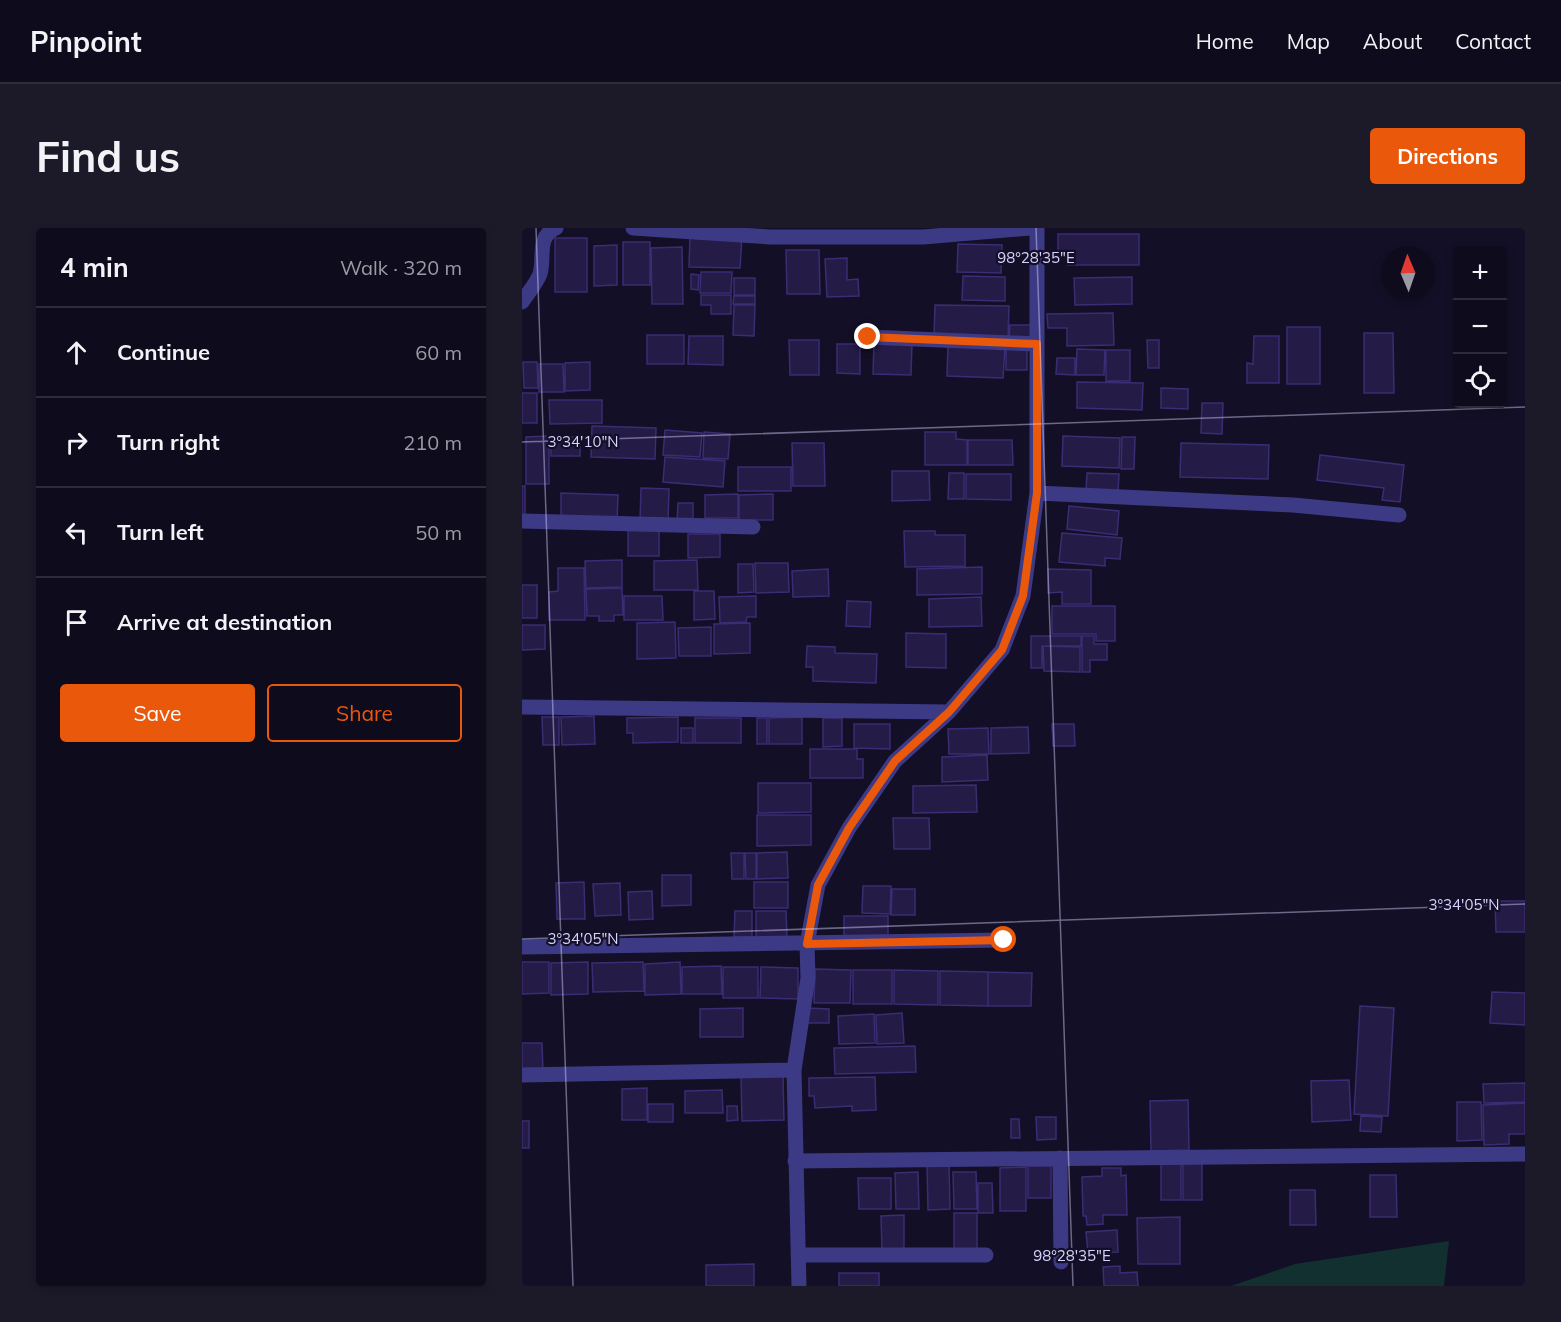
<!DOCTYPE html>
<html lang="en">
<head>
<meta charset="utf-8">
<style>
  body { margin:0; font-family:Mulish,sans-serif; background:#1c1929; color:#f1f3f6 }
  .controls { position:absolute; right:18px; top:18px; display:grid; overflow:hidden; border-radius:6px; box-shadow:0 3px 9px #0003 }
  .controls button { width:54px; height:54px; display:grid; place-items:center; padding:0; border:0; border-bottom:2px solid #2e2b3b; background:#0e0b1c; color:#f1f3f6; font:30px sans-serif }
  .compass { position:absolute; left:859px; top:18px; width:54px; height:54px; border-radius:50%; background:#0e0b1c; box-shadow:0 3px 9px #0003; rotate:358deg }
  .stop { position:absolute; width:18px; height:18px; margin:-14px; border:4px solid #ea580c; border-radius:50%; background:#fff }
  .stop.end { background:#ea580c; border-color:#fff; box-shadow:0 2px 6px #0008 }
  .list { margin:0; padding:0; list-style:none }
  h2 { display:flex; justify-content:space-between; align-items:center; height:78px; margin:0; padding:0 24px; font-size:26px }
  h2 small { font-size:20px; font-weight:400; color:#9b9ba3 }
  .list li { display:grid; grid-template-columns:39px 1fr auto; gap:18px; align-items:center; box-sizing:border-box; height:90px; padding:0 24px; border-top:2px solid #2e2b3b }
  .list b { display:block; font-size:22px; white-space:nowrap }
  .list em { font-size:20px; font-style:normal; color:#9b9ba3 }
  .actions { display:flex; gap:12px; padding:18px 24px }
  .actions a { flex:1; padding:14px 0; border:2px solid #ea580c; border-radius:6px; text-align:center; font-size:21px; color:#ea580c }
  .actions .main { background:#ea580c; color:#fff }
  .icon { flex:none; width:33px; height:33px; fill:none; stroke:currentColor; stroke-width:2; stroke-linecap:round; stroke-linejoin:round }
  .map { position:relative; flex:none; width:1003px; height:1058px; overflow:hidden; border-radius:6px }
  header { display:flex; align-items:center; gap:36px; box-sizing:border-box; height:84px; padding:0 30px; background:#0e0b1c; border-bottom:2px solid #2e2b3b }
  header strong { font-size:28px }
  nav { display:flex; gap:33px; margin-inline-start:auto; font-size:21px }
  .intro { display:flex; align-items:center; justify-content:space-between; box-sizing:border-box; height:144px; padding:0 36px }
  h1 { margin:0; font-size:42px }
  .button { padding:15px 27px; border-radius:6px; background:#ea580c; color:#fff; font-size:21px; font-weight:700 }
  main { display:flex; gap:36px; padding:0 36px }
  aside { flex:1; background:#0e0b1c; border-radius:6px; box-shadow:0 3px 9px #0003 }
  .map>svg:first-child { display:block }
  .green { fill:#12302f }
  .building { fill:#241b47; stroke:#3b2d73; stroke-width:1.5 }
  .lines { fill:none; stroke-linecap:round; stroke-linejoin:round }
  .minor { stroke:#3d3a85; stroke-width:15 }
  .route { stroke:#ea580c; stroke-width:8 }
  .ticks { fill:none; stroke:#d9d4ff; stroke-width:1.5; stroke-opacity:0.45 }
  .ticks-label { font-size:15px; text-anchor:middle; fill:#d9d4ff; stroke:#130f26; stroke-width:4.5; stroke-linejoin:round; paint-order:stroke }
</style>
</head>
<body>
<header>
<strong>Pinpoint</strong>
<nav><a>Home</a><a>Map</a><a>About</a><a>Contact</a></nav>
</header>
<div class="intro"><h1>Find us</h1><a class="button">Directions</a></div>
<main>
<aside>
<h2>4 min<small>Walk · 320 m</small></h2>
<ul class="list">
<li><svg class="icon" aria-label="ahead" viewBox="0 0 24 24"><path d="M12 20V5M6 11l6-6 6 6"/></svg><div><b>Continue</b></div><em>60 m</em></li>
<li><svg class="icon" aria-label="right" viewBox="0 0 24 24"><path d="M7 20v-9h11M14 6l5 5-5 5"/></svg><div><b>Turn right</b></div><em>210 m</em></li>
<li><svg class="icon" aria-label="left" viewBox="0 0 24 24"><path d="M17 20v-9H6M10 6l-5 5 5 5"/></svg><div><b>Turn left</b></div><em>50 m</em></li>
<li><svg class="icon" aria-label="arrive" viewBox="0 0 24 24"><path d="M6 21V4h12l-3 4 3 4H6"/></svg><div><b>Arrive at destination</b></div></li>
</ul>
<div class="actions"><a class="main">Save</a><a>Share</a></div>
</aside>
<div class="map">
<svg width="1003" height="1058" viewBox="0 0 1003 1058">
  <rect width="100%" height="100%" fill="#130f26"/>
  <path class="green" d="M927,1013l-5,45h-213l64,-22z"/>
  <path class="building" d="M536,6h81v31h-72v-14h-9z
    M168,7l52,2 -2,31 -51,-1z
    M33,10h32v54h-32z
    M101,14h27v43h-27z
    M436,16l44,1 -1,28 -44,-1z
    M95,17v40l-23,1v-40z
    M160,19l1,57h-31l-1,-56z
    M264,22h33l1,44h-33z
    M325,30v22l11,-1 1,17 -32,1 -2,-38z
    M179,44h31l-1,21h-31z
    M169,46l8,1 -1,15 -7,-1z
    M441,48l42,1v24l-43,-1z
    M610,49v27l-57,1 -1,-27z
    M212,50h21v17h-21z
    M179,67h30v19h-20v-9h-10z
    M212,68h21v8h-22z
    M212,77h21l-1,31 -21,-1z
    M413,77l74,1 -1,33 -74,-2z
    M591,85l1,32 -47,1v-18h-19l-1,-14z
    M488,97h22l-1,15h-22z
    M765,99h33v57h-33z
    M842,105h29l1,60h-30z
    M125,107h37v29h-37z
    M167,108h34v29l-35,-1z
    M732,108h25v47h-32v-20l6,1z
    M267,112h30v35h-29z
    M625,112h12v28h-11z
    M352,114l38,1 -1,32 -38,-1z
    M315,116h23v30l-23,-1z
    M426,117l57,2 -2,31 -56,-2z
    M484,119l21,1v22h-21z
    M555,121l28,1 -1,25h-28z
    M584,122h24v31h-24z
    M535,130h18v17l-19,-1z
    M1,134h14l1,26h-14z
    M68,134v28l-25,1v-28z
    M17,136h24l1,28h-25z
    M555,154l66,1 -1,27 -65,-2z
    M639,160l27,1v20l-27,-1z
    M0,165h15v30h-15z
    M27,172h53v23l-52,1z
    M680,175h21l-1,31 -21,-1z
    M70,198l64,2 -1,31 -64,-2z
    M143,202l37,3 -2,24 -37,-2z
    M182,204l26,2 -2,25 -25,-1z
    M403,204h31v7l11,1v25h-42z
    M27,208v48h-23v-47z
    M541,208l57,2 -1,30 -57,-2z
    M29,209h29v19h-29z
    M600,209h13l-1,32h-13z
    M446,212h44l1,25h-45z
    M270,215h32l1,43h-32z
    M659,215l88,2 -1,34 -88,-2z
    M798,227l84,10 -4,37 -18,-2 2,-12 -67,-8z
    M143,229l60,4 -2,26 -60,-5z
    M216,239h53v24h-53z
    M370,243h37l1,29 -38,1z
    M427,245h15v26h-16z
    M565,245l32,1 -1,18 -32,-1z
    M444,246h45v26l-45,-1z
    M0,258h3v32h-3z
    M119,260l28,1 -1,32h-28z
    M39,265l57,2 -1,26 -56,-1z
    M216,266v24h-33v-23z
    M251,266v26h-34v-25z
    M156,275h15v19l-16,-1z
    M547,278l50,5 -2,24 -50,-6z
    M106,301h31v27h-31z
    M382,303h31v4h30v31l-60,1z
    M540,305l60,5 -2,21 -15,-1v8l-46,-4z
    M166,306h32v23l-32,1z
    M100,332v27l-36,1 -1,-27z
    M175,332l1,30h-44v-29z
    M233,335h33l1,29 -33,1z
    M216,336h15l1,28 -16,1z
    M460,339v27l-65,1v-26z
    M36,340h26l1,52h-36v-28l9,-1z
    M306,341l1,27 -36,1 -1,-26z
    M526,341l43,1v34h-29v-12l-14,1z
    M0,357h15v33h-15z
    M100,360l1,27h-9v6h-15v-5h-12l-1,-27z
    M172,363h20l1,28 -21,1z
    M102,368h38l1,24h-39z
    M234,368v21h-9l-1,5 -26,1 -1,-26z
    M459,369l1,29 -53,1v-28z
    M325,373l24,1 -1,25 -24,-1z
    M530,378h63v35h-19v-7h-44z
    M153,394l1,36 -39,1v-36z
    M228,395v30l-36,1v-30z
    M0,397h23v24l-23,1z
    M189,399v29h-32l-1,-28z
    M384,405l40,1v34l-40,-1z
    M509,408h50v10h-39v22h-11z
    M560,408h12v8h13v16h-17v12h-8z
    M285,418l28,1v6l42,1 -1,29 -63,-2v-14h-7z
    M521,418l37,1v25l-36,-1z
    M72,488l1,28 -33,1 -1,-28z
    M20,489h17v28h-16z
    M156,489v25l-45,1v-10h-6v-15z
    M280,489v27h-33v-26z
    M173,490h46v25h-46z
    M235,490h10v26h-10z
    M301,490h19v28l-19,1z
    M332,496h36v25l-36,-1z
    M530,496h22l1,22h-22z
    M506,499l1,26 -38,1v-26z
    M159,500h12v15h-12z
    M466,500l1,26h-40l-1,-25z
    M288,521h47v10h6v19h-53z
    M465,527l1,25 -46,2v-25z
    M236,555h53v29l-53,1z
    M454,557l1,27 -64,1v-27z
    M235,587h54v30l-54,1z
    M371,590h36l1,31h-36z
    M265,624l1,26 -31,1v-26z
    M209,625h13v26h-12z
    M223,625h11v26h-10z
    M140,647h29v30l-29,1z
    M62,654l1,37h-28l-1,-36z
    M232,654h34v26h-34z
    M98,655l1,32 -26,1 -2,-32z
    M341,658h28l-1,28 -28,-1z
    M370,661h23v26h-24z
    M130,663l1,28 -24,1 -1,-28z
    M973,673h30v31h-29z
    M213,683h17v26h-18z
    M234,683h30l1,27h-31z
    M322,688h44v24h-44z
    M0,734h27v31l-27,1z
    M66,734v32l-37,1v-32z
    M121,734l1,29 -51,1 -1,-29z
    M158,734l1,32 -36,1v-31z
    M199,738l1,28h-40v-27z
    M201,739h35v31h-35z
    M239,739l37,1v31l-38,-1z
    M293,741l36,1 -1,33h-36z
    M331,742h39v34h-39z
    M372,742l44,1v34l-44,-1z
    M418,743l48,1v34l-48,-1z
    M466,744l44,1 -1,33h-43z
    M970,764l33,1v32l-35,-2z
    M838,778l34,2 -6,108 -34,-2z
    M221,780v29h-43v-28z
    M285,780l22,1v14h-23z
    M380,785l2,30 -27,1 -1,-29z
    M352,786l1,29 -36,1 -1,-28z
    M0,815h20l1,28 -21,1z
    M393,818l1,26 -81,2 -1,-26z
    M261,848l1,44 -42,1 -1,-44z
    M353,849l1,33 -24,1v-5l-37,2 -1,-12h-5v-18z
    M827,852l2,40 -39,2 -1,-41z
    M1003,855v19l-41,1 -1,-19z
    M125,860v32h-25v-31z
    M200,862l1,23h-38v-22z
    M666,872l1,50 -38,1 -1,-50z
    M935,874h24l1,38 -25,1z
    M1003,875v31h-16v10l-25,1 -1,-40z
    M126,876h25v18h-25z
    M205,878h10l1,14 -11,1z
    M839,888l21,1 -1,15 -21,-1z
    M514,889h20v22l-19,1z
    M489,891h8l1,19h-9z
    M0,893h7v27h-7z
    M639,935h20v37h-20z
    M661,935h19v37h-19z
    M405,936h22l1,45 -22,1z
    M506,938h23v32h-23z
    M504,939v44h-26v-43z
    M580,940h19v8l5,-1 1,40h-24v9l-16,1 -1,-9h-3l-1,-39 20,-1z
    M396,944l1,37h-23l-1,-36z
    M431,944h23l1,37h-23z
    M848,947h26l1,42h-27z
    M336,950h33v31h-32z
    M456,955h14l1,30h-15z
    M768,962h25l1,35h-26z
    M432,985h23v40h-23z
    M382,987v35h-22l-1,-34z
    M658,989v47h-42l-1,-46z
    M595,1002l1,22 -30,1 -2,-21z
    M232,1036v22h-48v-21z
    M598,1038v7l17,-1 1,14h-34l-1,-19z
    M317,1045h40v13h-40z"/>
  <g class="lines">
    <path class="minor" d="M111,0l137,9h153l107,-9
      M0,74c6,-9 14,-18 18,-28 5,-17 -4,-37 16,-46
      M346,109l169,7
      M515,265l256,12 106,10
      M0,293l231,6
      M0,479l427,5
      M0,719l482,-7
      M0,847l272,-5
      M538,930l1,104
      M273,933l730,-7
      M276,1027h188
      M277,1058l-5,-216 14,-92 -1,-34 11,-59 31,-57 46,-67 54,-49 53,-62 21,-54 14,-103v-265"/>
  </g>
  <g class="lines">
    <path class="route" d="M346,109l169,7v149l-14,103 -21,54 -53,62 -54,49 -46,67 -31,57 -11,59 197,-4"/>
  </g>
  <path class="ticks" d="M14,0l37,1058M514,0l37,1058M0,214l1003,-35M0,711l1003,-35"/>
  <g class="ticks-label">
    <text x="514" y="35">98°28'35"E</text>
    <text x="61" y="219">3°34'10"N</text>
    <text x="942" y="682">3°34'05"N</text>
    <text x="61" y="716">3°34'05"N</text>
    <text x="550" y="1033">98°28'35"E</text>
  </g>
</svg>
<div class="controls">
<button>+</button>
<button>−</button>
<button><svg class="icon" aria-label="locate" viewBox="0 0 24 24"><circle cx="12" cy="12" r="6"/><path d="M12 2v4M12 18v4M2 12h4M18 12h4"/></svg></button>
</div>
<svg class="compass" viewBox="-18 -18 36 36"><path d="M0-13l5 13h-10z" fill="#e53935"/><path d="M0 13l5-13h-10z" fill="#9b9ba3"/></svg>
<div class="stop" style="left:482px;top:712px"></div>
<div class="stop end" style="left:346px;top:109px"></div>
</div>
</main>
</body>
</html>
